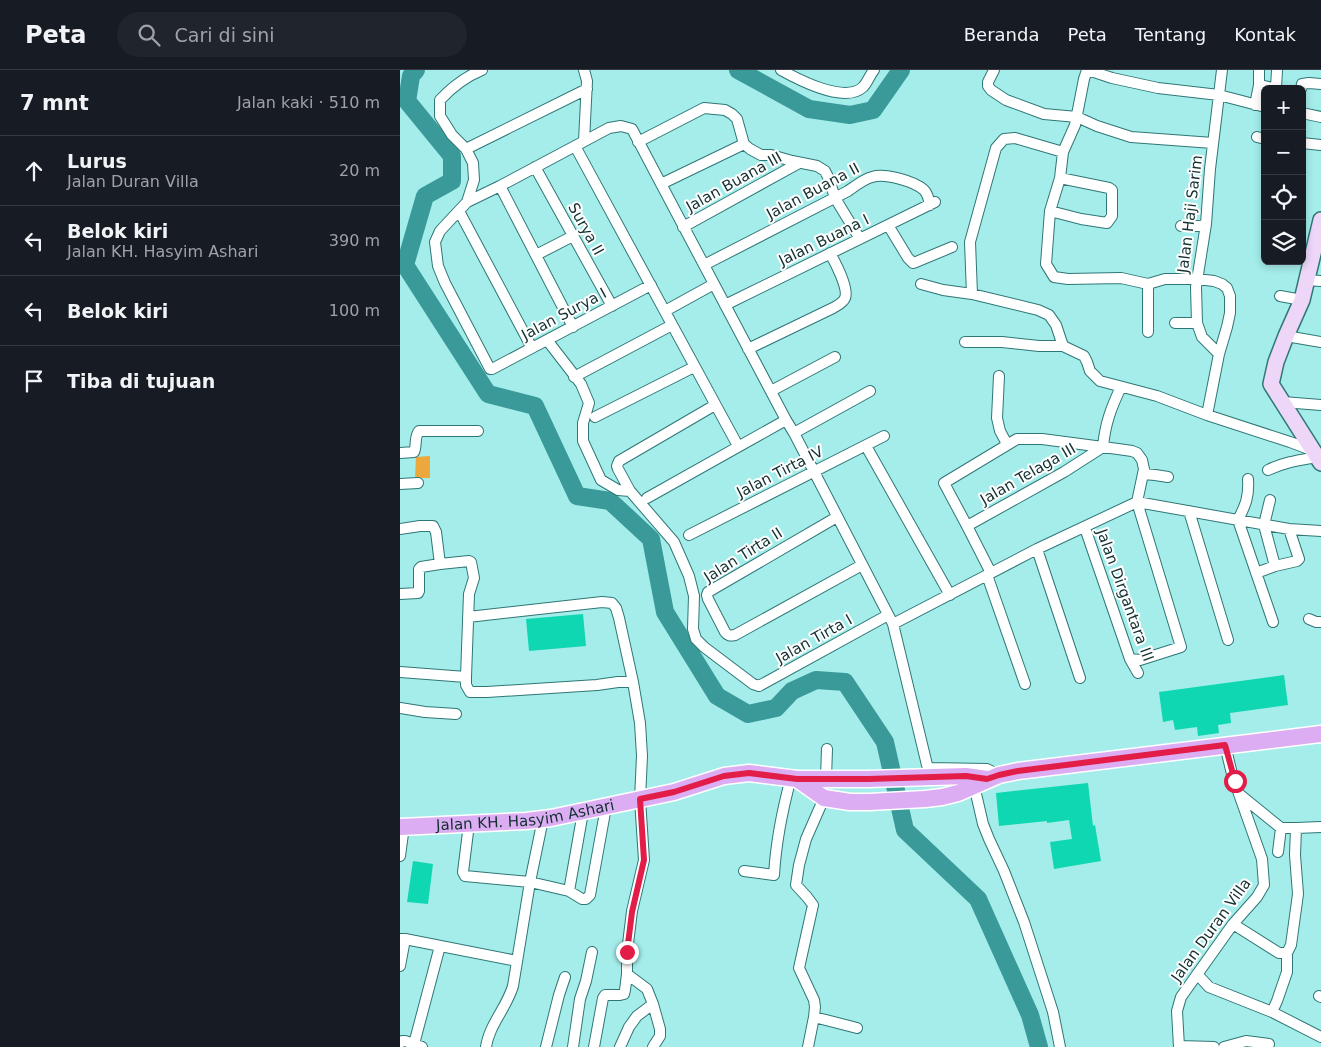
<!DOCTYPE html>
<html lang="id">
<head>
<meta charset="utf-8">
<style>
  body { margin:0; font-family:"DejaVu Sans",sans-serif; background:#20242c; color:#f1f3f6 }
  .controls { position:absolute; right:15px; top:15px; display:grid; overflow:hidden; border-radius:8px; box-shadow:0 2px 8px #0003 }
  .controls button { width:45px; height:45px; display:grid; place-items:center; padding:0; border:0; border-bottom:1px solid #363941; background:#171b24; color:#f1f3f6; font:25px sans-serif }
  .stop { position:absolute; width:15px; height:15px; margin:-11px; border:4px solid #e11d48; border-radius:50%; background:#fff }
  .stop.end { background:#e11d48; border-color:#fff; box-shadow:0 1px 5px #0008 }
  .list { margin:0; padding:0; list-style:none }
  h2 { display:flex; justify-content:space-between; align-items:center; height:65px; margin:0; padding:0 20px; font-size:21px }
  h2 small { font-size:16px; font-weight:400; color:#9ea1a6 }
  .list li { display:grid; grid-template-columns:32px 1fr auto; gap:15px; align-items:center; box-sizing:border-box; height:70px; padding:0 20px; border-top:1px solid #363941 }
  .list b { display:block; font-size:19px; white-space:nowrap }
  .list p { margin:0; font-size:16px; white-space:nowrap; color:#9ea1a6 }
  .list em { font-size:16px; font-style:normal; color:#9ea1a6 }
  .icon { flex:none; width:28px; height:28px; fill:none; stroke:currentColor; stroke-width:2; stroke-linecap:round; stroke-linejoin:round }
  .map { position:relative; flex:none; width:921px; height:977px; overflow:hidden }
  header { display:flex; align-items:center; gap:30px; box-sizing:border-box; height:70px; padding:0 25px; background:#171b24; border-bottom:1px solid #363941 }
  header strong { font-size:24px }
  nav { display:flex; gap:28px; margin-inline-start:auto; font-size:18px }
  .search { width:350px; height:45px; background:#20242c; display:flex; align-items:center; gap:12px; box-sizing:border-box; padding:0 18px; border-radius:28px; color:#9ea1a6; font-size:19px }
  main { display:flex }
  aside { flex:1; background:#171b24 }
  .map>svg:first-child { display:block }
  .green { fill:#eda83d }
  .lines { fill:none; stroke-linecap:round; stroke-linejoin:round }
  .river { stroke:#3a9a99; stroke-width:18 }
  .building { fill:#0fd7b2 }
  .street-casing { stroke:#2f7776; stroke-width:12 }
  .secondary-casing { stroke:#2f7776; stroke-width:18 }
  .primary-casing { stroke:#fff; stroke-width:19 }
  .street { stroke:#fff; stroke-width:10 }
  .secondary { stroke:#edd6f8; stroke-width:15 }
  .primary { stroke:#dcadf2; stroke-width:16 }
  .route { stroke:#e11d48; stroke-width:6 }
  .labels { text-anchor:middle; stroke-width:4; stroke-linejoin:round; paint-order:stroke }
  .street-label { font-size:15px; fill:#123030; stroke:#fefefe }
</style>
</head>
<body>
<header>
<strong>Peta</strong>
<div class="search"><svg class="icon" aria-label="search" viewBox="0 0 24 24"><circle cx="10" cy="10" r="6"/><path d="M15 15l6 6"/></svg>Cari di sini</div>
<nav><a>Beranda</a><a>Peta</a><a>Tentang</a><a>Kontak</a></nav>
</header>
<main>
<aside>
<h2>7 mnt<small>Jalan kaki · 510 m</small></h2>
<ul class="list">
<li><svg class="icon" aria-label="ahead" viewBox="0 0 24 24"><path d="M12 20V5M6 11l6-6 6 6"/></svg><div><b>Lurus</b><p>Jalan Duran Villa</p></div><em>20 m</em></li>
<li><svg class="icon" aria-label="left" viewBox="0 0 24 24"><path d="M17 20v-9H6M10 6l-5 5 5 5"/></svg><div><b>Belok kiri</b><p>Jalan KH. Hasyim Ashari</p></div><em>390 m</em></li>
<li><svg class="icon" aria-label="left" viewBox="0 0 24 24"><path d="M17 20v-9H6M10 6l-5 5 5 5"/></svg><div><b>Belok kiri</b></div><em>100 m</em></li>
<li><svg class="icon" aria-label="arrive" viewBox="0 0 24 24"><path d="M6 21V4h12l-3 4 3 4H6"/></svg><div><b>Tiba di tujuan</b></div></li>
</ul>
</aside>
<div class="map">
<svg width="921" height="977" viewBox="0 0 921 977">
  <rect width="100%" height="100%" fill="#a4edeb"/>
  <path class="green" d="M30,386v22h-15l1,-21z"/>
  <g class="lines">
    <path class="river" d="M16,0l-5,6 -4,25 45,55v25l-27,15 -20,69 83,129 47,12 42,90 33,5 41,38 14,73 52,84 31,18 28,-6 16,-17 24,-11 29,2 40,60 20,88 73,69 52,116 9,32
      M338,0l71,39 41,6 23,-5 28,-40"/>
  </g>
  <path class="building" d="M183,544l3,32 -57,5 -3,-32z
    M884,605l4,30 -58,8 1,10 -13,2 1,8 -21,3 -1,-9 -22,3 -2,-10 -10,2 -4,-30z
    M688,713l5,43 2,-1 6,36 -47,8 -4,-27 22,-3 -3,-19 -22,3v-2l-48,5 -3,-33z
    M13,791l20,3 -5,40 -21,-2z"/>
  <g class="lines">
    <g class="street-casing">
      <path id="street" d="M184,0l3,11 -3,60
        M381,0c18,10 64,34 82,17 4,-4 7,-12 11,-17
        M594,0l-6,12v4l3,4 15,10 38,14 33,3 20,9 34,11 82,6
        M687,0l-3,9 -9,46 -12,27 -3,26 -10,33 -4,53 8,13 14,2 53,-1 27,6 17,-5h32l17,2 8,3 5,4 3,8v17l-3,14 -8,27 -12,61
        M688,0l24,8 46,10 61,7 46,12
        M859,15l19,4
        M876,18l1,-18
        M901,19l1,-5 7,-1 12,1
        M855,35l4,-20v-15
        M902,43l19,4
        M857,67l8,2
        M238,72l66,-34 21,2 7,4 5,5 7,25 6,5 11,6h10l21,6 25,5 8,5 4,8 6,19 25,41
        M902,73l19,2
        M175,76l163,300
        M66,79l121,-60
        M135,97l77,139
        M261,114l83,-40
        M100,116l73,141
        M67,132l7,-22 -1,-17 -7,-14 -14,-14 -12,-19v-16c12,-13 25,-23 42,-30
        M59,141l73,137
        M650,141l31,8 26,4 5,-7v-26l-3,-2 -49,-10
        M488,155l20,33 5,5 3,-1 36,-15
        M781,156h19l6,-2
        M283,157l116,-64
        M136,185l37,-19
        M304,195l144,-74c7,-5 16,-12 24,-14 13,-4 42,4 52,13 4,4 5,10 6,15
        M906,210l15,1
        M521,214l22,6 29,4 66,16 11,5 7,10 7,21 21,10 3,6 3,9 10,10 57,15 50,19 83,27 24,9
        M748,214v48
        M251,215l-159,84h-2l-45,-86 -7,-17 -3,-24 5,-11 27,-29 33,-16 109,-58 12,-2 11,3 154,291 8,13 99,191 34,141 3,3 57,1 12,6
        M572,224l-2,-52 26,-94 8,-9 11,-1 48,14
        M880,226l22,4
        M325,235l210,-103
        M265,241l49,-27
        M775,253h22
        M886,266l35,6
        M147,270l34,44 8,19 -6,20v18l18,39 17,10 12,1 44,51 15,34 5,20 -1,33 3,10 8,8 49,37 6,2 129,-71
        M565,272h37l37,4h24
        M348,279l85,-41c5,-3 10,-5 12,-10 4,-9 -10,-36 -15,-45
        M819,284l-17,-17 -5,-14 -1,-36 10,-63 4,-55 12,-99
        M599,306l-2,42 3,13 7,13
        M174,307l98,-52
        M371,321l64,-34
        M883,332l38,3
        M195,347l99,-50
        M394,363l76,-42
        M466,376l84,149
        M703,377c2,-23 8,-39 18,-60
        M0,383l14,-1c3,-6 0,-15 5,-21h59
        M868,400c16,-8 32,-10 49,-13
        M743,404l12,1 13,2
        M848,409c1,18 -2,25 -10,41l35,102
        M0,414l18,-1
        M230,421l-12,-22 -1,-3 2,-5 96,-56
        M247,428l139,-78
        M870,430l-6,25 11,41
        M789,441l39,129
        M437,447l-129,75 -1,3 1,4 17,33c3,4 5,4 10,3l127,-70
        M567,456l97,-54 39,-25
        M685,458l45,131 8,14
        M0,459l20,-3h13l3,6 4,32
        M289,465l195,-99
        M637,479l43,129
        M591,503l-24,-47 -23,-43 73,-44h25l76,10 14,2 5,2 5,7 2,9 -7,33 44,145 -41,13 -10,-1
        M856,503l19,-7 22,-5 2,-2 -10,-30
        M587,505l38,109
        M0,524l18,-1 1,-2v-22l2,-2 19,-3 29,-3 2,1 3,16 -5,16 -3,83v8l4,7h17l110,-7 21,-3h15l7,41 2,33 -2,43 4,61 -12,51 -5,41v22l20,15 6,15 7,25v7l-7,11
        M68,547l134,-15 10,1 4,5 3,10 14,64
        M909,549l7,3h5
        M493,554l144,-75 100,-47 152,27 32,2
        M0,602l66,5
        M0,638l25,4 31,2
        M426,708l1,-29
        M574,715l9,39 6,15 15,32 20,51 29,90 7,35
        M839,724l42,34h15l25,-1
        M69,754l-6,48 2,4 65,6 39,9 13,8h4l4,-4 16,-88
        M878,782l3,-24
        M0,786l4,-30
        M344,801l30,4c2,-34 8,-64 17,-97
        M169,821l14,-79
        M833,854l46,29h8
        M5,869l112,22
        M0,896l5,-27h-4
        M797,904l12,13 63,25 49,25
        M919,926l2,1
        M872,942l5,-11 10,-29v-19l4,-8 7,-51 -3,-39 1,-27
        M414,947l43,11
        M0,973l2,-2h3l17,6
        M14,974l26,-98
        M779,976l35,1
        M86,977c3,-22 21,-40 27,-61l17,-104 13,-63
        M146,977l13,-52 6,-18
        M173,977l7,-48 6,-18 6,-29
        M194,977l9,-49 2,-3h15l4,-1 1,-4 2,-16
        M220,977l9,-20 8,-11 16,-12
        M408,977l6,-30 1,-10 -1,-7 -15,-32 14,-63 -6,-8 -11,-12 3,-20 7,-26 18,-41
        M779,977l-2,-36 4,-14 52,-73 24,-27 7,-12 -2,-26 -30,-85 -7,-29
        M824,977l22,-6 23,3"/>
    </g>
    <g class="secondary-casing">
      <path id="secondary" d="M921,150l-19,80 -16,36 -10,26 -5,22 50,79"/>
    </g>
    <g class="primary-casing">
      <g id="primary">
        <path d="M397,709l27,19 26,4h19l56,-3 17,-2 16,-4 41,-18 19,-4 303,-37"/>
        <path id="s1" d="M0,757l126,-6 25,-3 123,-26 50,-16 25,-3 48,6h71l98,-3 21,3"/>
      </g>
    </g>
    <use href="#street" class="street"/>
    <use href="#secondary" class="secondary"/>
    <use href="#primary" class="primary"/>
  </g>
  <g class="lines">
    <path class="route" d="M227,882l5,-40 12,-52 -4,-61 34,-7 50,-16 25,-3 48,6h71l98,-3 21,3 12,-4 19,-4 207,-26 10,36"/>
  </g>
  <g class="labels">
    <g class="street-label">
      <text transform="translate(334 112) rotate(-29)" y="5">Jalan Buana III</text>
      <text transform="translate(413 121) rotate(-28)" y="5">Jalan Buana II</text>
      <text transform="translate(790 144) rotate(-83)" y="5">Jalan Haji Sarim</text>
      <text transform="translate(186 159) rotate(61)" y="5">Surya II</text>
      <text transform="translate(424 170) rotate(-26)" y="5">Jalan Buana I</text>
      <text transform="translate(164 244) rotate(-28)" y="5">Jalan Surya I</text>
      <text transform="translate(380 402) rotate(-27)" y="5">Jalan Tirta IV</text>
      <text transform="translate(628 404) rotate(-30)" y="5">Jalan Telaga III</text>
      <text transform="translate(343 485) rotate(-32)" y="5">Jalan Tirta II</text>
      <text transform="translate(725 525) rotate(70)" y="5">Jalan Dirgantara III</text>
      <text transform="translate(414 569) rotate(-29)" y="5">Jalan Tirta I</text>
      <text dy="5" stroke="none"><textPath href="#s1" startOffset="126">Jalan KH. Hasyim Ashari</textPath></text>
      <text transform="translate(811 860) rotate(-54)" y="5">Jalan Duran Villa</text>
    </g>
  </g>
</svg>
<div class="controls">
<button>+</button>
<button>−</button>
<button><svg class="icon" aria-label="locate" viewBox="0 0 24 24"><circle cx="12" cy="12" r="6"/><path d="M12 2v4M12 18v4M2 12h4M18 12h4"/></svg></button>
<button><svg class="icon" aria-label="layers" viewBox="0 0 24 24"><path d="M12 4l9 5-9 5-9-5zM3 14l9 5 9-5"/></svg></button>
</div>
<div class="stop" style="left:835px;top:711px"></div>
<div class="stop end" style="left:227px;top:882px"></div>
</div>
</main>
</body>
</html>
